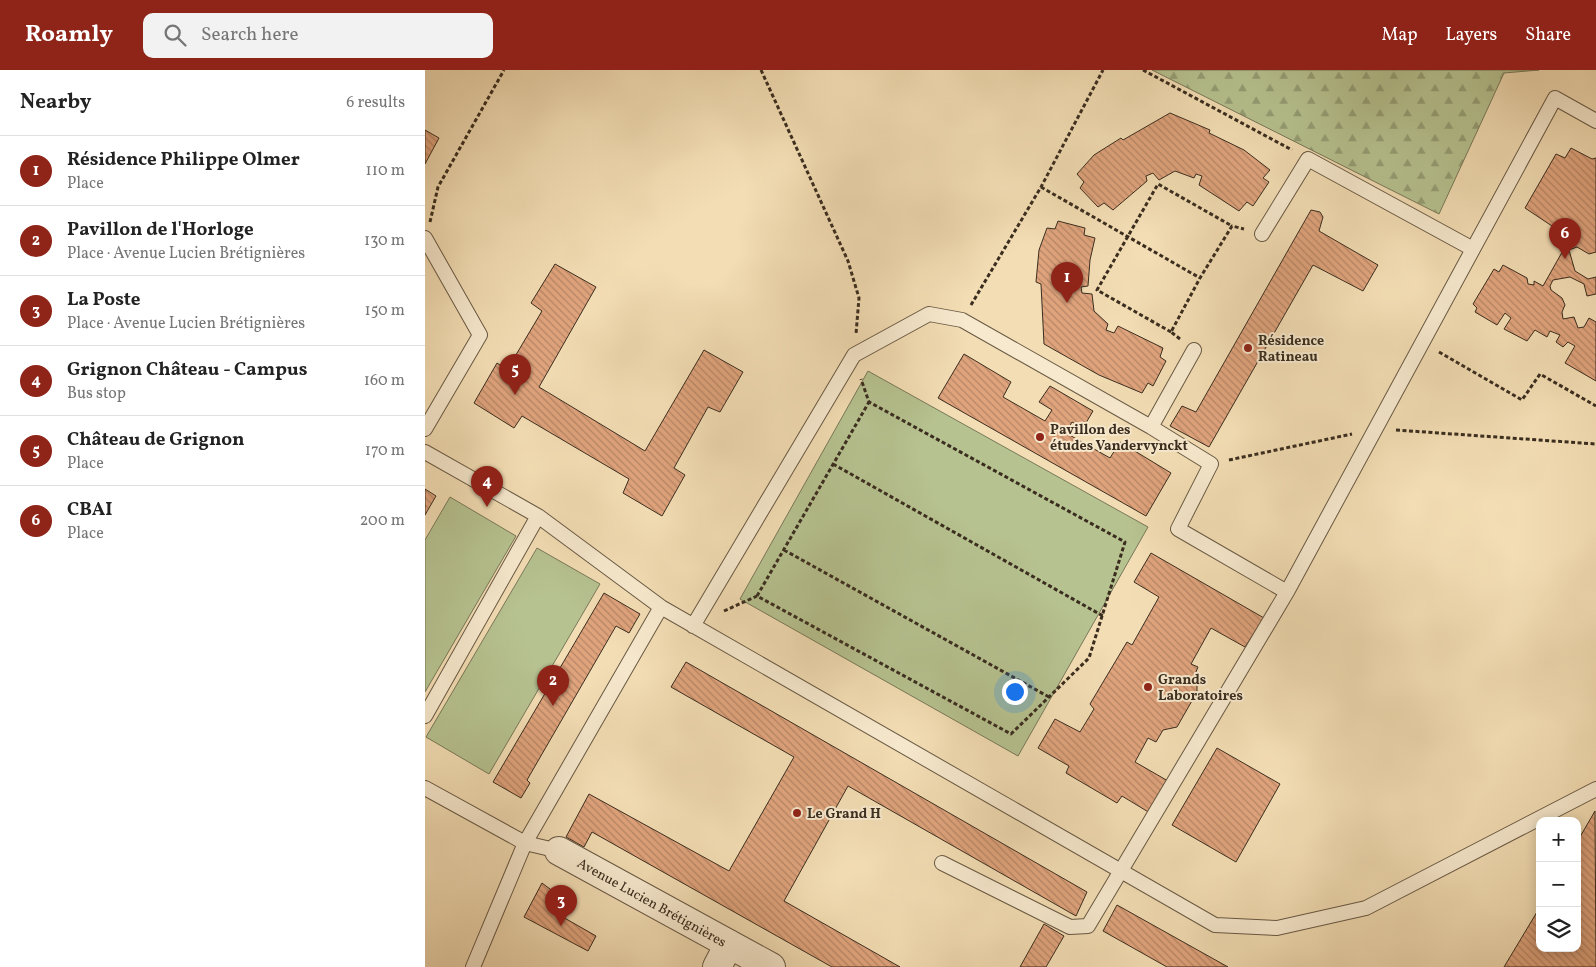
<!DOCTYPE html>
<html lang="en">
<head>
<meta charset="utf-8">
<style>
  body { margin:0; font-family:Vollkorn,serif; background:#f2f2f2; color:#222 }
  .controls { position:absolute; right:15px; bottom:15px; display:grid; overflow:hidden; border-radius:10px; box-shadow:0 2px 12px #0003 }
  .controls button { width:45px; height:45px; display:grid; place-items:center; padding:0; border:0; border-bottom:1px solid #e0e0e0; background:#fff; color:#222; font:25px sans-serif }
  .you { position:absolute; left:589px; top:621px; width:18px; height:18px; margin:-12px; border:4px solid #fff; border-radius:50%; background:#1a73e8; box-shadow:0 0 0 8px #1a73e833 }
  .badge { display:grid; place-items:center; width:32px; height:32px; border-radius:50%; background:#8f2418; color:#fff; font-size:16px; font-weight:700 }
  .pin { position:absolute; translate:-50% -41px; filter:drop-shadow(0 1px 2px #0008) }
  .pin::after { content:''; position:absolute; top:26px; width:18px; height:15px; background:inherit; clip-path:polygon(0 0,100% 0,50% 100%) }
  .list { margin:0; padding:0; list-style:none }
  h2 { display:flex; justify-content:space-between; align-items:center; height:65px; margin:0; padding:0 20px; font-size:21px }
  h2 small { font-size:16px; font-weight:400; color:#767676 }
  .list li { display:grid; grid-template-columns:32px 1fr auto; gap:15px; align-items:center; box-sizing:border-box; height:70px; padding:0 20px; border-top:1px solid #e0e0e0 }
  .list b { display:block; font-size:19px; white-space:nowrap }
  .list p { margin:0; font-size:16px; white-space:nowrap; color:#767676 }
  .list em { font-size:16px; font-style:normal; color:#767676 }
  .icon { flex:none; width:28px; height:28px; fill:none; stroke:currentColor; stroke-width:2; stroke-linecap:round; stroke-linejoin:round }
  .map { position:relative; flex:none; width:1171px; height:897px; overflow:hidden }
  header { display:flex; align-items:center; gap:30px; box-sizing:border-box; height:70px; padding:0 25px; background:#8f2418; color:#fff }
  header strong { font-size:24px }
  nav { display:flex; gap:28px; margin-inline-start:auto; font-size:18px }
  .search { width:350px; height:45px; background:#f2f2f2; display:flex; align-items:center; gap:12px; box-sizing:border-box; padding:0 18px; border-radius:10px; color:#767676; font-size:19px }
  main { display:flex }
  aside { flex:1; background:#fff }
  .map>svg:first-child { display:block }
  .green { fill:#b6c290; stroke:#787858 }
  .forest { fill:url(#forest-firs); stroke:#787858 }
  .building { fill:url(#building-back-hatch); stroke:#3a2d1f }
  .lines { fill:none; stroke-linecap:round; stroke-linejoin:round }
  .lane-casing { stroke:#685944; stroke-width:16 }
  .street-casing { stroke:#685944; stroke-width:30 }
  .path { stroke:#3a2d1f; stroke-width:3; stroke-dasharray:4 2.5; stroke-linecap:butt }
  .lane { stroke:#f7e9ce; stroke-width:14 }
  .street { stroke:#f7e9ce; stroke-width:28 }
  .poi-dot { fill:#8f2418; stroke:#f7e9ce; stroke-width:2 }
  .labels { text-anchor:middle; stroke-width:4; stroke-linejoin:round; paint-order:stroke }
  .poi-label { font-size:14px; font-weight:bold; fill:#3a2d1f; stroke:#f7e9ce; text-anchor:start }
  .street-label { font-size:14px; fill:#3a2d1f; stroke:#f7e9ce }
</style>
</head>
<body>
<header>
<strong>Roamly</strong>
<div class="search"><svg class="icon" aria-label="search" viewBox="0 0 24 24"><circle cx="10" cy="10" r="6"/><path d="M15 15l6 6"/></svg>Search here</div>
<nav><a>Map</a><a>Layers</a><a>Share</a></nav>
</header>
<main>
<aside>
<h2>Nearby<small>6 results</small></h2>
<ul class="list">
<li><span class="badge">1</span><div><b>Résidence Philippe Olmer</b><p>Place</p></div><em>110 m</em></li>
<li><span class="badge">2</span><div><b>Pavillon de l'Horloge</b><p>Place · Avenue Lucien Brétignières</p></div><em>130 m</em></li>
<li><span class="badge">3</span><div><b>La Poste</b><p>Place · Avenue Lucien Brétignières</p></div><em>150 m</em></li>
<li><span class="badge">4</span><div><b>Grignon Château - Campus</b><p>Bus stop</p></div><em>160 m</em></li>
<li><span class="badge">5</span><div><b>Château de Grignon</b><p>Place</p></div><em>170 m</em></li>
<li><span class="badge">6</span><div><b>CBAI</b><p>Place</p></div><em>200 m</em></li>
</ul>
</aside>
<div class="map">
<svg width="1171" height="897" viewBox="0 0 1171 897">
  <defs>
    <pattern id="forest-firs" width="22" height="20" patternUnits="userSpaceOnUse" patternTransform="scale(1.25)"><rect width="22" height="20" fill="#b6c290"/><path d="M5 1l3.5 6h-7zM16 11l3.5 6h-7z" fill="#959e75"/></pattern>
    <pattern id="building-back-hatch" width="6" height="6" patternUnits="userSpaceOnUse" patternTransform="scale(1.25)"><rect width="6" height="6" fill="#e0a47d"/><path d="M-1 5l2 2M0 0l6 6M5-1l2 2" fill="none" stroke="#b78666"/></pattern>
  </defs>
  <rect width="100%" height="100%" fill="#f3ddb4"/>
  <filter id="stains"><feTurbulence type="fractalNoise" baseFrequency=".004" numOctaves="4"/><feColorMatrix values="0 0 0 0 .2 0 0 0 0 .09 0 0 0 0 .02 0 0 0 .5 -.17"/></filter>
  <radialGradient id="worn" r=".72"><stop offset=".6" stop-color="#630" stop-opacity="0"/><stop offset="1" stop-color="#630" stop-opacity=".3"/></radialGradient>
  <path class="green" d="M443,301l280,156 -130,229 -278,-157z
    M25,427l66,39 -91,156v-152z
    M112,478l63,36 -111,190 -63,-37z"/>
  <path class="forest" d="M727,0h387l-35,3 -65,141z"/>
  <path class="building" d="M745,43l40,17 -1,3 35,17 26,20 -7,8 6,4 -16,24 -6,-4 -8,9 -40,-26 3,-9 -6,-2 -2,4 -19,-7 -16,9 -6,-7 -7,3 1,5 -34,29 -9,-7 -6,4 -18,-19 4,-6 -7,-8 17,-19 27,-17 2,2z
    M0,60l14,8 -14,26z
    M1146,78l21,11 4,-1v94l-7,2 -12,-7 -8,3 6,21 13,8 8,-2v17l-9,2 -3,-12 -14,-7 -17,3 -3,6 1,4 11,8 3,7 -3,7 1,7 11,-2 4,11 6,-1 5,-9 7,4v59l-31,-18 10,-17 -7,-4 -5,5 -7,-5 4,-7 -10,-4 -3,6 -12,-7 -8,11 -23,-12 7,-11 -6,-5 -8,12 -22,-13 2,-4 -4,-4 21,-35 5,3 4,-7 24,13 1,6 6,1v-4l9,5 22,-39 -4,-15 -36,-24 31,-54 9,4z
    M886,140l9,2 3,5 -4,14 59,34 -15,26 -50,-26 -104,182 -39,-21 12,-20 14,6z
    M633,151l27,7 -1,7 11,3 -5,22 -2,26 -7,1 1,6 10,1 2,17 14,13 -2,6 8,3 4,-7 45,22 -3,9 6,4 -13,25 -5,-3 -6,10 -43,-18 -55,-31 -3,-60 -5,-2 3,-32 8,-22 8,1z
    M130,194l41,23 -57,100 106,64 59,-101 39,22 -23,40 -12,-5 -34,61 11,7 -23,41 -39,-23 6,-14 -107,-63 -8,12 -40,-25 23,-40 10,7 35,-59 -11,-8z
    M539,284l47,28 -8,15 42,24 7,-11 -13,-8 11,-16 43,25 -10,17 -11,-6 -6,11 44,25 10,-16 51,31 -25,43 -208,-118z
    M0,419l11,7 -11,19z
    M726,483l113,65 -19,29 -34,-19 -20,36 7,3 -5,12 4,2v11l-20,35 -14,3 -7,12 -8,-4 -13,24 33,19 -18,32 -28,-17 -5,7 -51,-30 3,-7 -31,-18 17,-29 25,13 14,-23 -4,-5 37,-62 5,3 27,-48 -25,-15z
    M179,523l36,21 -11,19 -13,-7 -89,154 3,3 -9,15 -28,-16z
    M261,592l401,230 -11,24 -228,-130 -64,115 116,66h-68l-240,-135 -8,15 -18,-10 23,-43 140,77 65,-114 -123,-70z
    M792,678l63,36 -44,78 -64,-37z
    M1170,741l1,156h-92l36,-60v41h37v-106z
    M117,813l12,9 -7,16 49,28 -8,15 -64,-34z
    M692,835l111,62h-61l-64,-36z
    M619,854l20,12 -18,31h-26z"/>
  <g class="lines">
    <g class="lane-casing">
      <path id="lane" d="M837,164l46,-75 165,90
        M0,168l55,97 -55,94
        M726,357l43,-77
        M0,382l113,64
        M268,556l161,-271 75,-41 33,6 189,107 60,37 -33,65 109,63
        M0,646l113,-200 123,91 554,318 62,3 89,-20 230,-119
        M0,718l100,55 34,8
        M517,793l128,64 18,-1 199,-334 268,-494 41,23
        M48,897l52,-124 136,-236"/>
    </g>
    <g class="street-casing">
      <path id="street" d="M134,781l212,116
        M292,897l12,-23"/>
    </g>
    <path class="path" d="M336,0l87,191 11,37 -3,36
      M718,0l149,80
      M616,117l159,91
      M5,152l8,-35 66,-117
      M546,235l70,-118 62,-117
      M746,262l-74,-42 61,-106 74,42
      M755,269l-9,-7 29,-54 32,-52 12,3
      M1014,282l83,48 18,-26 56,32
      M971,360l200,14
      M804,390l123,-26
      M408,394l270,152
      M359,480l265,147
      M332,526l112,-194
      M299,541l33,-15 254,138 78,-76 36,-116 -256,-140 -8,-23"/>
    <use href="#lane" class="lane"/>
    <use href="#street" class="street"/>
  </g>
  <g class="poi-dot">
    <circle cx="823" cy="278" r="5"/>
    <circle cx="615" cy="367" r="5"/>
    <circle cx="723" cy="617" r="5"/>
    <circle cx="372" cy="743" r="5"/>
  </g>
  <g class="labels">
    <g class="poi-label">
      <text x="833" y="275">Résidence<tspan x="833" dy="16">Ratineau</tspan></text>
      <text x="625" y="364">Pavillon des<tspan x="625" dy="16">études Vandervynckt</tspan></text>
      <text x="733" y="614">Grands<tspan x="733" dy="16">Laboratoires</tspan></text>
      <text x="382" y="748">Le Grand H</text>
    </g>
    <g class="street-label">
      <text transform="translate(227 832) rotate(29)" y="5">Avenue Lucien Brétignières</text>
    </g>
  </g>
  <rect width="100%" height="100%" filter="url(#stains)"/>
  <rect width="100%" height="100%" fill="url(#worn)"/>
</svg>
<div class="controls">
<button>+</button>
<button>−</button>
<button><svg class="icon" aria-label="layers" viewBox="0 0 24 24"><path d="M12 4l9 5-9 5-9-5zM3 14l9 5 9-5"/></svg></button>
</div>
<div class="you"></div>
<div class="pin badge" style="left:642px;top:233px">1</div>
<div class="pin badge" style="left:128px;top:636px">2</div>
<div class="pin badge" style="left:136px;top:856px">3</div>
<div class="pin badge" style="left:62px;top:437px">4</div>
<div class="pin badge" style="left:90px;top:325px">5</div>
<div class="pin badge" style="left:1140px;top:189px">6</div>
</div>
</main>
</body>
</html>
